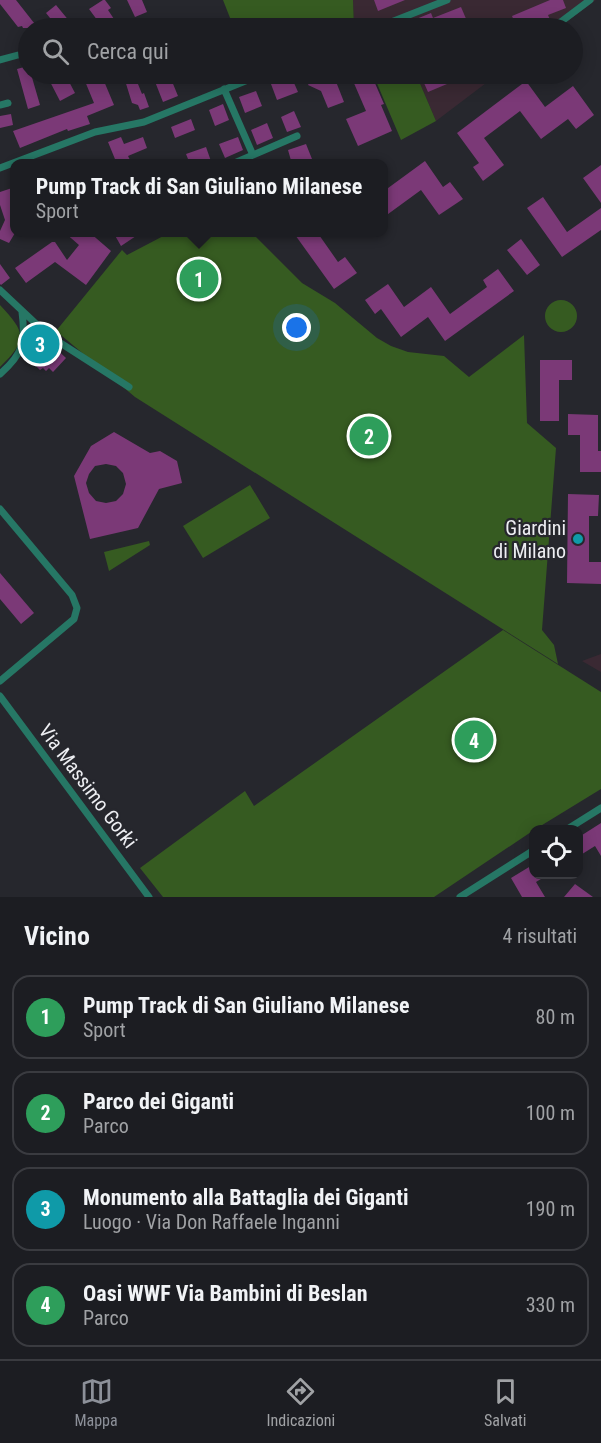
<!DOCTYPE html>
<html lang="it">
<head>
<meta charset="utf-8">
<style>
  body { margin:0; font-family:"Roboto Condensed",sans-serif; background:#25262a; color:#f1f3f6 }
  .controls { position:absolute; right:18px; bottom:18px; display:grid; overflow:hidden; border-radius:12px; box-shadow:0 3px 15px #0003 }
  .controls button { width:54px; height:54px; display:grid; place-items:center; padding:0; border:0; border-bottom:2px solid #3a3b40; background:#1c1d22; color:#f1f3f6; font:30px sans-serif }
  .you { position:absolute; left:297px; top:328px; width:21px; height:21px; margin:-15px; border:4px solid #fff; border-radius:50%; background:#1a73e8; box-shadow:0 0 0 9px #1a73e833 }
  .badge { display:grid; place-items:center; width:39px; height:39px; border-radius:50%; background:#8c9099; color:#fff; font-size:20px; font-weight:700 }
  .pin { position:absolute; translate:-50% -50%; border:3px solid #fff; box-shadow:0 2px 6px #0006 }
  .popup { position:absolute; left:10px; top:159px; width:378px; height:78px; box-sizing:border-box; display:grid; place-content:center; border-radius:12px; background:#1c1d22; filter:drop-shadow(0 2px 4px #0005); font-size:20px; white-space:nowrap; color:#a0a2a5 }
  .popup b { font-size:22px; color:#f1f3f6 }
  .popup::after { content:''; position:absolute; left:50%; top:100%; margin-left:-12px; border:12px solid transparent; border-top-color:#1c1d22 }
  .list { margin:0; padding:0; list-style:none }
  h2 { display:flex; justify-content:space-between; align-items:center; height:78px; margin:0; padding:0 24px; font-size:26px }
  h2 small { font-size:20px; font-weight:400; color:#a0a2a5 }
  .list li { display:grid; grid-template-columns:39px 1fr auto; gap:18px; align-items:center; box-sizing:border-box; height:84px; margin:0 12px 12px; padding:0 12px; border:2px solid #3a3b40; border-radius:18px }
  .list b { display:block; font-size:22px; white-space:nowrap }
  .list p { margin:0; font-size:20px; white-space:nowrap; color:#a0a2a5 }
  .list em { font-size:20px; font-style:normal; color:#a0a2a5 }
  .icon { flex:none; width:33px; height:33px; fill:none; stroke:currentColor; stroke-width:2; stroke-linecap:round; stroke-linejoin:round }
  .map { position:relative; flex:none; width:601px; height:897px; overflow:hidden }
  .search { position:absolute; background:#1c1d22; box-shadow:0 3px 15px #0003; left:18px; right:18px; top:18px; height:66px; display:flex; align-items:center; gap:15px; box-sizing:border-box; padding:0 21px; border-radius:33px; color:#a0a2a5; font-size:22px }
  .sheet { height:462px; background:#1c1d22 }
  nav { display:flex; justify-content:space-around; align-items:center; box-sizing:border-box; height:84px; border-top:2px solid #3a3b40; background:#1c1d22; font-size:16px; color:#a0a2a5 }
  nav a { display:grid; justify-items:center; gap:3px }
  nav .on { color:#8c9099 }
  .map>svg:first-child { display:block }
  .industrial { fill:#3a2933 }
  .green { fill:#365b21 }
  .building { fill:#7b3977; fill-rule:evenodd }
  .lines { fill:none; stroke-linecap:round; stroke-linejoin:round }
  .street { stroke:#267765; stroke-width:7 }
  .culture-dot { fill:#0f9aa8; stroke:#26272d; stroke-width:2 }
  .labels { text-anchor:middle; stroke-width:4.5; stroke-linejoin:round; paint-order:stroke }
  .poi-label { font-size:20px; fill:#edeef2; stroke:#26272d; text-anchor:end }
  .street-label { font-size:20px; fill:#edeef2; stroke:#26272d }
</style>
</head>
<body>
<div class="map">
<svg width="601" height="897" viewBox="0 0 601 897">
  <rect width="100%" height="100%" fill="#26272d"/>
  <path class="industrial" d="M353,0h243l-38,28h-161l-4,-9 -24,9h-15z
    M416,74h82l-62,47z
    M601,654v18l-19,-11z"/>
  <path class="green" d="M223,0h130l1,27 -120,1z
    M373,74h43l20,47 -35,19z
    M251,232l51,51 33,20 42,35 14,8 17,6 36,4 25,21 55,-42 3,88 29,25 -14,182 12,15 4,19 -423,-267 -79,-66 66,-81 5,5 42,-22z
    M545 316a16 16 0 1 1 32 0a16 16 0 1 1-32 0Z
    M0,305c25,27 29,34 0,62z
    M250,485l20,33 -67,40 -20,-32z
    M149,541l1,4 -41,26 -5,-19z
    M503,630l98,62v97l-67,41 -100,67h-271l-23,-29 105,-77 9,15z"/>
  <path class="building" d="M0,0h16l22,28h-15l-1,-2 -4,1 -18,-23z
    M103,0h2l6,8 -3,2 12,18h-17l-14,-19z
    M127,0h15l5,12 -12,5z
    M374,0h31l-27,11z
    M550,0h13l3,8 -18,7 3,7 -2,4 -7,2h-25l-5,-12z
    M56,5l19,23h-17l-12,-15z
    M461,7l9,21h-76l37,-15 2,5z
    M28,66v8h3l9,31 -12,4 -11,-40z
    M46,74h19l10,19 -15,8z
    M82,74h19l13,31 -27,11 3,8 -22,7 -1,-2 -47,19 -7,-17 81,-28z
    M123,74h11l8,20 2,-1 5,14 -9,3 -2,-5 -6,-2z
    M152,74h17l9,22 -15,6z
    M333,74l11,28 -16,6 -7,-17 -13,-6 5,-10 8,4z
    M350,74h21l13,30 -3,1 11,26 -34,15 -12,-27 20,-8z
    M420,74h23l4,10 -19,8z
    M291,76l7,16 -21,8 -6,-16z
    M526,81l19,26 28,-21 21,29 -18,14 -8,-10 -27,20 -21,-28 -36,27 20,27 -21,16 -10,-14 6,-4 -22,-30z
    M256,91l6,15 -17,7 -6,-16z
    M223,104l6,16 -14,6 -6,-16z
    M294,111l7,16 -14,5 -6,-15z
    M11,114l2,11 -13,3v-12z
    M191,119l4,11 -20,8 -4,-11z
    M267,123l6,15 -16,7 -6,-15z
    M121,137l3,7 19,-7 4,11 -19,8 2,4 -13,4 -9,-22z
    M238,137l5,13 -18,8 -6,-14z
    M306,144l6,15 -12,5h-8l-4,-14z
    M206,147l6,17h-22l-4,-10z
    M425,161l18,26 7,-5 13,17 -24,16 -18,-25 -37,27v-26z
    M601,165v38l-18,-25z
    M15,187v46l-6,10 -9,-4v-8l5,-11 -5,-15v-13z
    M543,197l24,35 34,-24v22l-39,27 -35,-49z
    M64,232h25l22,19 -25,34 -31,-23 -29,21 -11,-15 37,-26h3l12,18 12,-15z
    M113,232h29l-21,14z
    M293,232h24l21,30 7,-5 12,16 -23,16z
    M521,239l19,26 -13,10 -20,-25z
    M0,264l10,14 -9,7 -1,-1z
    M498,269l16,22 -69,50 -17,-24 -27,20 -20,-28 -6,5 -10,-14 23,-16 16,23 27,-20 19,27 37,-27 -4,-7z
    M50,343l16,15 -13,14 -4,-4 -3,3 -3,-3 -3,2 -10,-10 11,-12 3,2z
    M540,360h32v20h-13v41h-19z
    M568,414l30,1v36h3v21h-21v-37h-12z
    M114,432l36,21 10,-2 17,10 5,22 -23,6 -21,39 -48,11 -16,-63 17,-30zM106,464l10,2 7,7 3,11 -3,10 -7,7 -10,2 -10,-2 -7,-8 -3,-10 3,-9 6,-8z
    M568,494l31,1 -1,21h-9v46h12v22l-34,-1z
    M0,573l34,40 -13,11 -21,-25z
    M601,823v33l-6,-10 -16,10v-19z
    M534,864v10h15l-13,8 9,15h-23l-11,-19z
    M575,884l18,13h-29z"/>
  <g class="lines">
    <path class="street" d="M554,27l36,-27
      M376,28l71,-28
      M0,60l18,-5
      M224,89l29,66 44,-19
      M0,105l8,-2
      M232,164l21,-9
      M0,168l95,-36 49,-10 119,-48
      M0,290l48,45 81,52
      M0,374c23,-20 26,-32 22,-62
      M0,509l72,86 5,13 -3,11 -74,62
      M0,696l149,201
      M566,830l35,-22
      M460,897l74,-47"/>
  </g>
  <circle class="culture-dot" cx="578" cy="539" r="6"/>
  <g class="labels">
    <g class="poi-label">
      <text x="566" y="535">Giardini<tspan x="566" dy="23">di Milano</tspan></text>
    </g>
    <g class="street-label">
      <text transform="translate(88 786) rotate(53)" y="7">Via Massimo Gorki</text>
    </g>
  </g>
</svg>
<div class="controls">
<button><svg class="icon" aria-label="locate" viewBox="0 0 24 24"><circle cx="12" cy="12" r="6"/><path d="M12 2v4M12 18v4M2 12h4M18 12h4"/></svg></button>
</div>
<div class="you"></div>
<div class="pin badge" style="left:199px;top:279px;background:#2e9e5b">1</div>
<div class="popup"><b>Pump Track di San Giuliano Milanese</b>Sport</div>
<div class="pin badge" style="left:369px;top:436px;background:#2e9e5b">2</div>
<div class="pin badge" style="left:40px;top:344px;background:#0f9aa8">3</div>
<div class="pin badge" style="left:474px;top:740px;background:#2e9e5b">4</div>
<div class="search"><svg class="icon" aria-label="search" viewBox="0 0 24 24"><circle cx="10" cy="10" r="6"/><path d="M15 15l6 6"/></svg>Cerca qui</div>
</div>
<section class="sheet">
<h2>Vicino<small>4 risultati</small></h2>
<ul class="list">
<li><span class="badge" style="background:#2e9e5b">1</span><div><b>Pump Track di San Giuliano Milanese</b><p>Sport</p></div><em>80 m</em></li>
<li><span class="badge" style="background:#2e9e5b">2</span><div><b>Parco dei Giganti</b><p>Parco</p></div><em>100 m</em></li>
<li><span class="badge" style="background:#0f9aa8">3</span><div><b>Monumento alla Battaglia dei Giganti</b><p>Luogo · Via Don Raffaele Inganni</p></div><em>190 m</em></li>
<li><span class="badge" style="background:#2e9e5b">4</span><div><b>Oasi WWF Via Bambini di Beslan</b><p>Parco</p></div><em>330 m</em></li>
</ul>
</section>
<nav>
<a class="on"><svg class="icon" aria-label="map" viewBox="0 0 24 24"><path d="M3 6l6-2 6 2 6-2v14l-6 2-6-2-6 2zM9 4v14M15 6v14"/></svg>Mappa</a>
<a><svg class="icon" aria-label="directions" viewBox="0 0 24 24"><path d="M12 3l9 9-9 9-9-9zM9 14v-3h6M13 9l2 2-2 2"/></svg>Indicazioni</a>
<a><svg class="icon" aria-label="saved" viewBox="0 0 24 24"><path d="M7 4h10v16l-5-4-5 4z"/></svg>Salvati</a>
</nav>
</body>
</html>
